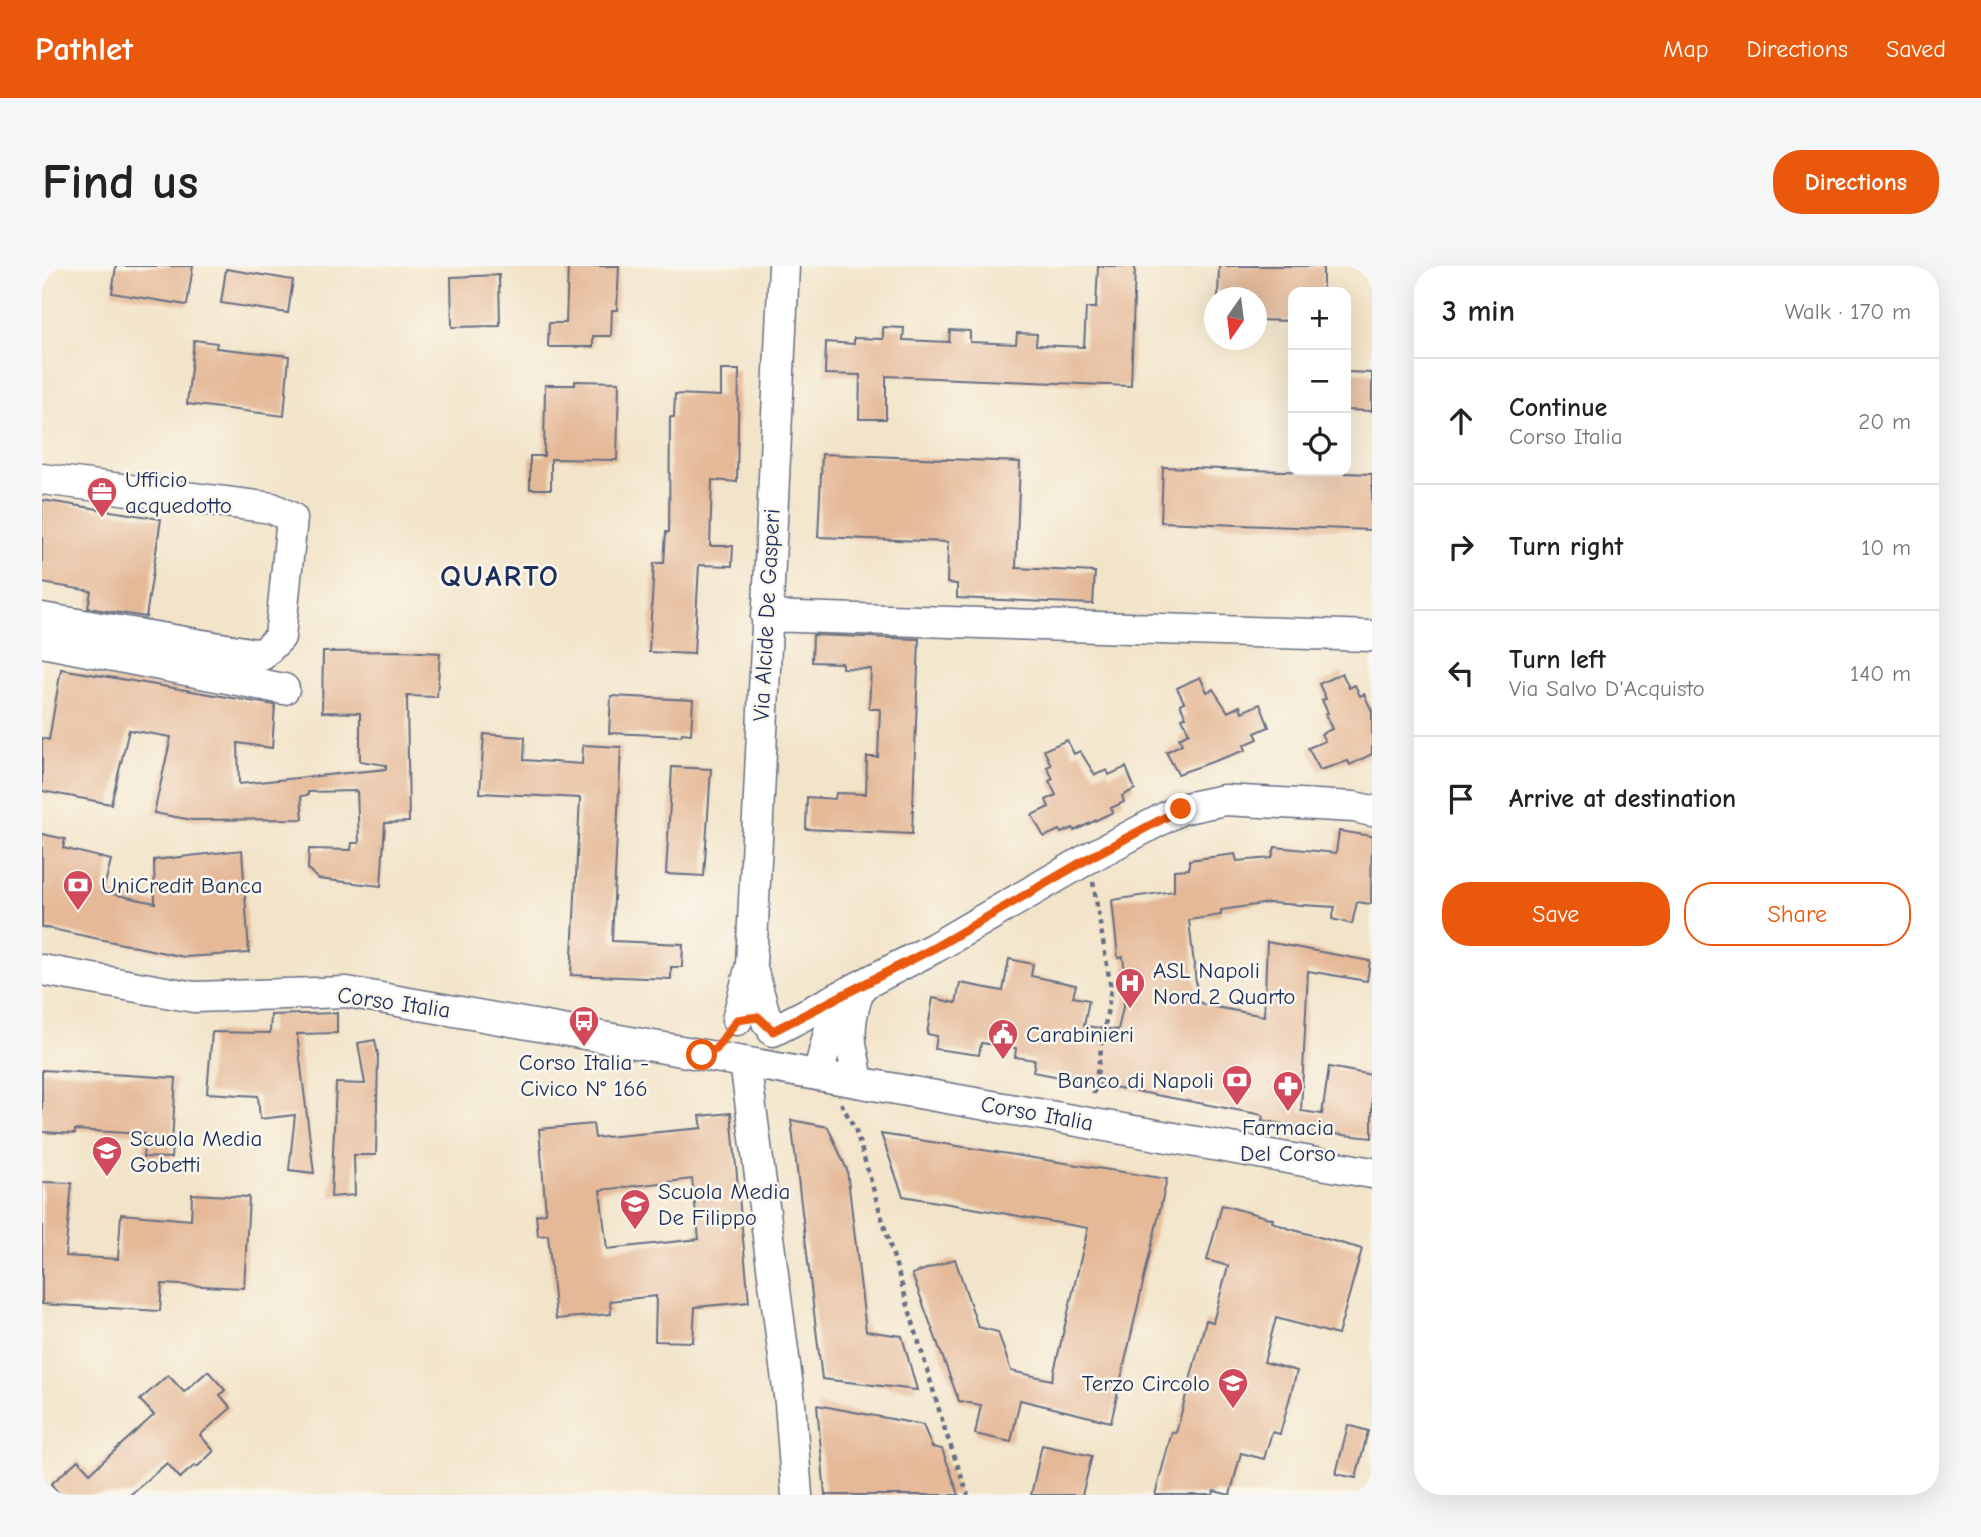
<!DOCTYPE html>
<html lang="en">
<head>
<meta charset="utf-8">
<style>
  body { margin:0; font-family:"Comic Neue",sans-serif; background:#f6f6f6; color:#222 }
  .controls { position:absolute; right:21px; top:21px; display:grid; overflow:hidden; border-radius:14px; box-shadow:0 7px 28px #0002 }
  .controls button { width:63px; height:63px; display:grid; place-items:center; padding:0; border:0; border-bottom:2px solid #e0e0e0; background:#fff; color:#222; font:35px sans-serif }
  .compass { position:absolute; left:1162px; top:21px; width:63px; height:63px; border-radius:50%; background:#fff; box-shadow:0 7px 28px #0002; rotate:194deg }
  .stop { position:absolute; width:21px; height:21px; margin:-16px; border:5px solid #ea580c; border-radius:50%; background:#fff }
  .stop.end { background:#ea580c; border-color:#fff; box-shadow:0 2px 7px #0008 }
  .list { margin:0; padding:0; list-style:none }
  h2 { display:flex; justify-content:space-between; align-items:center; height:91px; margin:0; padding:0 28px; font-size:30px }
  h2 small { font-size:23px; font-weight:400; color:#767676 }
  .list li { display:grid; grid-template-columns:46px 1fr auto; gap:21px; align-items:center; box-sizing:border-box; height:126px; padding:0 28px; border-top:2px solid #e0e0e0 }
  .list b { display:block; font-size:26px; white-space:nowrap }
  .list p { margin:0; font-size:23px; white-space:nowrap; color:#767676 }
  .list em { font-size:23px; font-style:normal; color:#767676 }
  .actions { display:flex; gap:14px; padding:21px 28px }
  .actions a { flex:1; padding:16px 0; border:2px solid #ea580c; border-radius:28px; text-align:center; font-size:24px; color:#ea580c }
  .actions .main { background:#ea580c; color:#fff }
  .icon { flex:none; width:38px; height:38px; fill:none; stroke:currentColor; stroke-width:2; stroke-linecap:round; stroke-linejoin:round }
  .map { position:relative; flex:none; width:1330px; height:1229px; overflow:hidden; border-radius:28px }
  header { display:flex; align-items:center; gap:42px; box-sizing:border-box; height:98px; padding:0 35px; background:#ea580c; color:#fff }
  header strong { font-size:33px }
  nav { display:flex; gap:38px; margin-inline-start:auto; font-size:24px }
  .intro { display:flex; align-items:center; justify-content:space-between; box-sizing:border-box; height:168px; padding:0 42px }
  h1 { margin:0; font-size:49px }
  .button { padding:18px 32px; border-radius:28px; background:#ea580c; color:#fff; font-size:24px; font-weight:700 }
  main { display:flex; gap:42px; padding:0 42px }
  aside { flex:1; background:#fff; border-radius:28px; box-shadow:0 7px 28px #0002 }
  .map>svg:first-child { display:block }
  .building { fill:#e5b998; fill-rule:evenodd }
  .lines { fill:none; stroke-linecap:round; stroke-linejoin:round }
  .minor-casing { stroke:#666e83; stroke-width:33 }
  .path { stroke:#666e83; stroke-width:4.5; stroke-dasharray:5 5; stroke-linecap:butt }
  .minor { stroke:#fff; stroke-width:30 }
  .route { stroke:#ea580c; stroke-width:9 }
  .labels { text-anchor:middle; stroke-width:5; stroke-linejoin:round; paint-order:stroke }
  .poi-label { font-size:23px; fill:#1b2f5e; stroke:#fbf7ec; text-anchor:start }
  .street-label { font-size:23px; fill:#1b2f5e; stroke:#fbf7ec }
  .district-label { font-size:30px; font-weight:bold; letter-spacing:2px; fill:#1b2f5e; stroke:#fbf7ec }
</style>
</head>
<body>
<header>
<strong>Pathlet</strong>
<nav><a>Map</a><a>Directions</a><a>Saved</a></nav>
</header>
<div class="intro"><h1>Find us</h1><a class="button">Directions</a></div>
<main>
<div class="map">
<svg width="1330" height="1229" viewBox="0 0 1330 1229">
  <rect width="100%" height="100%" fill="#fbf7ec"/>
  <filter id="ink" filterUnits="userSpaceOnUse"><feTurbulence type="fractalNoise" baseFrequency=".0143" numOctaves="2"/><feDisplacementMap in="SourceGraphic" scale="14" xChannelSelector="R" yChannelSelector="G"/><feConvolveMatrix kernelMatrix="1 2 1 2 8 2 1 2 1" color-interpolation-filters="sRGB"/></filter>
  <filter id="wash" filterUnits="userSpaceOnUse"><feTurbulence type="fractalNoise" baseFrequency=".00686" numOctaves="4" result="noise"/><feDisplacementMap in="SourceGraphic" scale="28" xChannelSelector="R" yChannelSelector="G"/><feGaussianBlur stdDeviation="1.57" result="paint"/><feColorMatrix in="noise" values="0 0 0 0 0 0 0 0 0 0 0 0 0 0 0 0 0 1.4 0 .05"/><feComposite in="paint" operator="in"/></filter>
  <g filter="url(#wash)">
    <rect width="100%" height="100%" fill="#f2e4c9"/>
    <g id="blocks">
      <path class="building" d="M74,0h77l-6,39 -75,-12z
        M526,0h51l-2,44h-5l-1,26h-18v11h-45l1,-24h17z
        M1056,0h37l-4,120 -245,-10v43h-27l1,-44 -35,-1 1,-32 28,2v-6l29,1v-12l21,1 -1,12 46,2 1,-12 20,1v11l46,2 1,-11 20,1 -1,11 48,2 2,-39h10z
        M1177,0h104v26h-30v29l-37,-1v-22h-38z
        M184,3l67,11 -5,33 -67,-10z
        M457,9l1,51 -48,1 -1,-50z
        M152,74l23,3 -1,5 73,8 -5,60 -97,-12z
        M679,104h18l-2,112 -25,-2 -2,66h23l-1,20 -33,-1 -5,89 -45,-2 5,-89h10l2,-31h3l1,-115h4l1,-23 46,2z
        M1304,106l26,1v38l-26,-1z
        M533,115l44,1 -2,78 -66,-1v30h-21v-33h14l1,-71h30z
        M780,188l198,8 -4,106 79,4 -2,32 -136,-6v-14l-10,-1 1,-41 -130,-5z
        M1121,201l209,7v56l-211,-8z
        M0,234l119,19 -15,98 -58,-9 3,-17 -49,-8z
        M771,369l106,4 -7,195 -106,-5 1,-32 28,2 1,-6 30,1 1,-37h11l2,-48h-11l2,-40 -29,-1v-5l-30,-1z
        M360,385l38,2 -3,44 -30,-1 2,126 -24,1 -4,63 -63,-7 -10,-10 1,-20 42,1 1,-7h7l-2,-52 -49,1v3l-7,1 2,23 -111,1 -38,-7 17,-76 -42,-7 -18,74 -69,-13v-53l7,2 12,-71 214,36 -3,43 -34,-5 1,41 147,-15v-4l-26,-4v-48l-38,-1 1,-60z
        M1300,407l7,15 6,-3 5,11 4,-2 8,17v43l-22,11 -2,-4 -28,9 -12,-22 17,-7 -4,-7 11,-5 -7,-15 3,-1 -6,-13 4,-1 -7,-15z
        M1158,411l7,15 6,-3 15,23 12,-6 2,6 18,-8 9,23 -14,6 3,6 -14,6 2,5 -68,24 -12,-22 16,-8 -3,-6 10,-5 -7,-15 4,-1 -6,-13 4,-2 -7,-14z
        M569,430l82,4 -2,34 -9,-1 -1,3 -72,-3z
        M442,468l41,3 -1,23 58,4 1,-19 38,2 -9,194 71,3 -1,23h-11v12l-100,-4 9,-177 -100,-5z
        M1025,474l7,14 6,-3 15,24 12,-5 2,5 17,-8 9,22 -13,7 2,6 -13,6 2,4 -39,19 -1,-3 -12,5 -2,-3 -15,7 -12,-22 17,-8 -3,-7 10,-5 -7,-14 4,-2 -6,-12 4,-2 -7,-15z
        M630,501l39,2 -7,107 -38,-2z
        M1297,565l33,5 -1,68 -14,-2 -5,22 -20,-5 3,-12 -66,-4 -48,7v5l-32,5 9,81 7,4 59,11 3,-74 103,19 -3,20 -59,-10 -7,140 21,3 7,-47 43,8v63l-38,-4 -72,-14 1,-5 -230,-43 2,-12 -20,-3 1,-9 -35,-5 -2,12 -44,-6 2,-13 -10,-2 6,-36 23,5 4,-20 43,8 6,-32 24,5 -2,12 45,9 -3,12 16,3 -5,26 34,4 9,-41 -4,-32 -5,1 -6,-58 62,-9v-21l15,-1v-9l46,-6 2,7 35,-3 3,-11 61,6z
        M0,568l23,5 -2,9 48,12 -8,32 52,11 -1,-43 88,-10 7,103 -65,4 -142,-30z
        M295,747v20l-40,1 17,139 -25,-3 6,-55 -35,4 -2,-23 -51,-3 5,-61 58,1 1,-18z
        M333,774l3,15 -2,100h-22l1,40 -24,2 5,-114 29,1 -7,-41z
        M0,804l134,8 -5,80 -28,-1 2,-23 -70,-4v4l-33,-2z
        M689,847l18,189 -54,5 -2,35 -38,-1 1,-45 -46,5 1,13 -55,5 -8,-84 -10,1 -2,-21 10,-2 -7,-84 54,-5 2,14 107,-10 -2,-12zM650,913l7,60 -92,10 -7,-59z
        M749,854l37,7 19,43 19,161 36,5 15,54 -95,-11z
        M839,868l286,45 -56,243 -91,-22 -9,42 -36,-8 6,-29 -22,-4 -47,-127 43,-15 23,68 20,5 13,39 41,9 36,-152 -185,-32z
        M0,916l30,1 -7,73 53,3 3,-45 70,6 1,-26 57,3 -5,91 -82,-4 -2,27 -118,-7z
        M1180,939l51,14 -1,3 15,6 75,21 -24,86 -62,-17 -12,44 33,9 -17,63 -8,-2 -8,27 -23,-6 -11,42 -16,-4 -1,4h-58l17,-63 4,1 30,-113 7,2 15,-56 -21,-6z
        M166,1105l17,19 -5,5 11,13 -31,27 14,16 -17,16 -2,-2 -15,13 -13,-15 -37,32h-70l-9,-11 27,-24 12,13 64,-58 -14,-15 28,-25 16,17z
        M775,1139l106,20 9,22 10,2 17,46h-134z
        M1306,1159l20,6 -12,47 -20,-4z
        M1000,1179l50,11 -10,39h-51z"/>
    </g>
  </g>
  <g filter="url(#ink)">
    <use href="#blocks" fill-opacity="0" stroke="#666e83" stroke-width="2"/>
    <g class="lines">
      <g class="minor-casing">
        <path id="minor" d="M0,213l230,29 20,10 -12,119 -18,18 -220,-37
          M724,350l606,20
          M0,376l242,47
          M709,699l16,57
          M0,704l152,27 153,-5 1025,181
          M695,754l14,-55 33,-699
          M731,765l161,-83 155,-90 92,-49 43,-9 130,7 18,4
          M703,796l45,341 7,92
          M776,809l13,-50v-24
          M814,815c2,-14 -4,-25 -5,-39 -2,-19 3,-39 10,-56"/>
      </g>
      <path class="path" d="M1051,616l18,107 -18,109
        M799,837l15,28 89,299 23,65"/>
      <use href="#minor" class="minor"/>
    </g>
  </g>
  <g class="lines" filter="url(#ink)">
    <path class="route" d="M660,789l14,-6 21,-29 21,-3 15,14 161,-83 155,-90 92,-49"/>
  </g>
  <defs>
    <g id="office-pin" transform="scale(1.575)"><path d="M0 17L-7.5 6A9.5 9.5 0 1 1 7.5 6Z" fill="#d1495b" stroke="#fbf7ec"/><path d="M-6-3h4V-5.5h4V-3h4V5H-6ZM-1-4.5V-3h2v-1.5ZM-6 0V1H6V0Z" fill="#fff"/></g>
    <g id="bank-pin" transform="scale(1.575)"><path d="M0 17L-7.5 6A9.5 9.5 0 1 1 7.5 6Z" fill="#d1495b" stroke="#fbf7ec"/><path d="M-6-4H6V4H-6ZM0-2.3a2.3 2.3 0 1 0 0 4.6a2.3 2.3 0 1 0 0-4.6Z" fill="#fff"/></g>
    <g id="hospital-pin" transform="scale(1.575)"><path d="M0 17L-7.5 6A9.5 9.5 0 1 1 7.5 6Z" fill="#d1495b" stroke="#fbf7ec"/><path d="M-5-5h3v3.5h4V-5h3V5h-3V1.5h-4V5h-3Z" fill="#fff"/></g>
    <g id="bus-pin" transform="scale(1.575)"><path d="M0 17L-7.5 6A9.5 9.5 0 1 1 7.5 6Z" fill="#d1495b" stroke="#fbf7ec"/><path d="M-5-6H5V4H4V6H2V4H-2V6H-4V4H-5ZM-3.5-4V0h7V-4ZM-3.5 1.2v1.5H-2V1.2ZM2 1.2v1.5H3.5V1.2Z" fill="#fff"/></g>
    <g id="civic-pin" transform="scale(1.575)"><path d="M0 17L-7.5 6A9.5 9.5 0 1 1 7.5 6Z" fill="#d1495b" stroke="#fbf7ec"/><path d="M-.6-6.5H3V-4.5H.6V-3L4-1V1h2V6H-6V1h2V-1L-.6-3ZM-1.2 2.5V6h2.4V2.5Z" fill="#fff"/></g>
    <g id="pharmacy-pin" transform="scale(1.575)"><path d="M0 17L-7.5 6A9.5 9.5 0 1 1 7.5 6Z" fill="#d1495b" stroke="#fbf7ec"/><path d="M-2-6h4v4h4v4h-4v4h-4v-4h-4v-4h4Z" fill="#fff"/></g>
    <g id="school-pin" transform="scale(1.575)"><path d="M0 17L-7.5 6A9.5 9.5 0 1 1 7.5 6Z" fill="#d1495b" stroke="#fbf7ec"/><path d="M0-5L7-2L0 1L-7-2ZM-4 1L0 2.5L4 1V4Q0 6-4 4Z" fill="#fff"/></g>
  </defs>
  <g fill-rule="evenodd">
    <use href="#office-pin" x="60" y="226"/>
    <use href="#bank-pin" x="36" y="619"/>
    <use href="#hospital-pin" x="1088" y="717"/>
    <use href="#bus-pin" x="542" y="755"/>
    <use href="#civic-pin" x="961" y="768"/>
    <use href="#bank-pin" x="1195" y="814"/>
    <use href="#pharmacy-pin" x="1246" y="820"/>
    <use href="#school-pin" x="65" y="885"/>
    <use href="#school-pin" x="593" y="938"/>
    <use href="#school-pin" x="1191" y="1117"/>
  </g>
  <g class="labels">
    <g class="poi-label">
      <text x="83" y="221">Ufficio<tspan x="83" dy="26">acquedotto</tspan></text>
      <text x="59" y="627">UniCredit Banca</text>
      <text x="1111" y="712">ASL Napoli<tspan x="1111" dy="26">Nord 2 Quarto</tspan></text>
      <text x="984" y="776">Carabinieri</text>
      <text x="542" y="804" text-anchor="middle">Corso Italia -<tspan x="542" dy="26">Civico N° 166</tspan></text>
      <text x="1172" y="822" text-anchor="end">Banco di Napoli</text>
      <text x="1246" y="869" text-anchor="middle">Farmacia<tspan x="1246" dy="26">Del Corso</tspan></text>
      <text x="88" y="880">Scuola Media<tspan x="88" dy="26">Gobetti</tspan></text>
      <text x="616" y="933">Scuola Media<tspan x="616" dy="26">De Filippo</tspan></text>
      <text x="1168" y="1125" text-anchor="end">Terzo Circolo</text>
    </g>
    <g class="street-label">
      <text transform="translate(724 349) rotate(-87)" y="8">Via Alcide De Gasperi</text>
      <text transform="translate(352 736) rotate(8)" y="8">Corso Italia</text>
      <text transform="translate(995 847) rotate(10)" y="8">Corso Italia</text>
    </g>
    <g class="district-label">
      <text x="458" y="320">QUARTO</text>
    </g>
  </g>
</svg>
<div class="controls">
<button>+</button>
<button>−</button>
<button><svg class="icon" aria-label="locate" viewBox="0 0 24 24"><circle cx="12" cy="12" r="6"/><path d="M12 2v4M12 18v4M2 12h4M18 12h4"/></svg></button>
</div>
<svg class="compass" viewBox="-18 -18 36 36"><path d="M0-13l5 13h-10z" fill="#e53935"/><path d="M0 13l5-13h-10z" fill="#767676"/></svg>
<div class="stop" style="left:660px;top:789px"></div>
<div class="stop end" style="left:1139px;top:543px"></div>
</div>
<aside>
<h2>3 min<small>Walk · 170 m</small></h2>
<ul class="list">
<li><svg class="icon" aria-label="ahead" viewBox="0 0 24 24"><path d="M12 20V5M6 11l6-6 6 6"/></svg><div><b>Continue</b><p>Corso Italia</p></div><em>20 m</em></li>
<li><svg class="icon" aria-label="right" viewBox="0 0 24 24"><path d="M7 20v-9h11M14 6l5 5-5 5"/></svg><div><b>Turn right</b></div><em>10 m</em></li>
<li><svg class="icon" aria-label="left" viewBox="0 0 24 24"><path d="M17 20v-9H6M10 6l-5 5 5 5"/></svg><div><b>Turn left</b><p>Via Salvo D'Acquisto</p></div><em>140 m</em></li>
<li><svg class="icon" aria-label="arrive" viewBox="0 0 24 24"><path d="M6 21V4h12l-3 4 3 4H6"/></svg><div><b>Arrive at destination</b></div></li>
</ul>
<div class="actions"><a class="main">Save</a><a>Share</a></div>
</aside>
</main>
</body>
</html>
